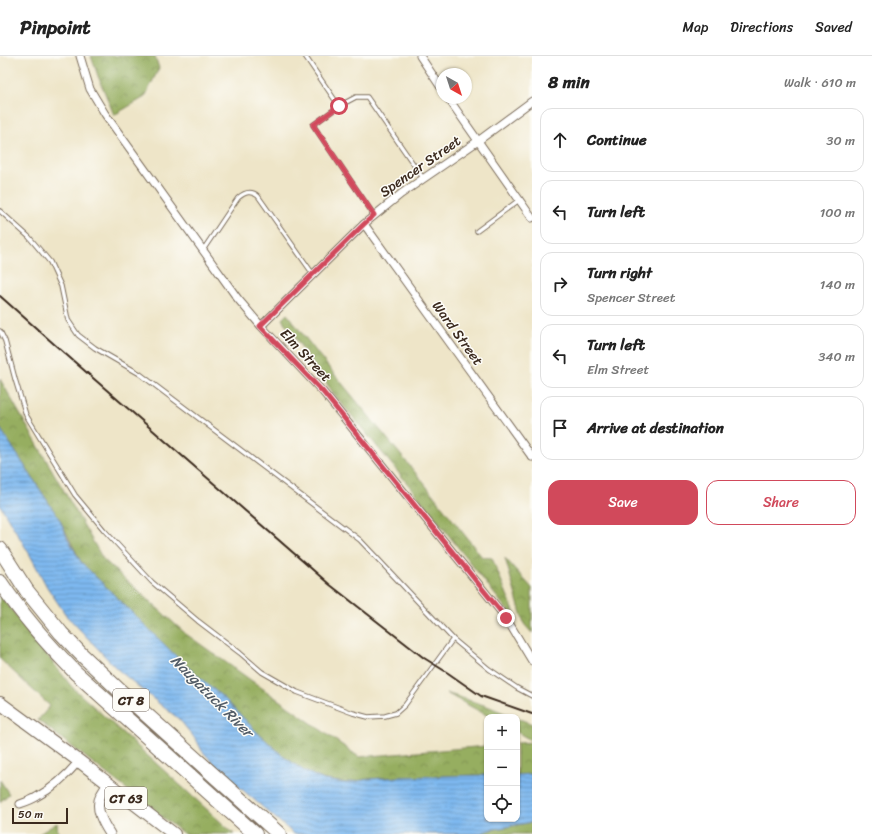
<!DOCTYPE html>
<html lang="en">
<head>
<meta charset="utf-8">
<style>
  body { margin:0; font-family:Sriracha,sans-serif; background:#f2f2f2; color:#222 }
  .controls { position:absolute; right:12px; bottom:12px; display:grid; overflow:hidden; border-radius:8px; box-shadow:0 1px 3px #0004 }
  .controls button { width:36px; height:36px; display:grid; place-items:center; padding:0; border:0; border-bottom:1px solid #e0e0e0; background:#fff; color:#222; font:20px sans-serif }
  .compass { position:absolute; left:436px; top:12px; width:36px; height:36px; border-radius:50%; background:#fff; box-shadow:0 1px 3px #0004; rotate:141deg }
  .scale { position:absolute; left:12px; bottom:10px; width:56px; box-sizing:border-box; padding-left:4px; border:2px solid #3b2a1e; border-top:0; font-size:11px; line-height:14px; white-space:nowrap; color:#3b2a1e; -webkit-text-stroke:3px #fdfcf7; paint-order:stroke }
  .stop { position:absolute; width:12px; height:12px; margin:-9px; border:3px solid #d1495b; border-radius:50%; background:#fff }
  .stop.end { background:#d1495b; border-color:#fff; box-shadow:0 1px 4px #0008 }
  .list { margin:0; padding:0; list-style:none }
  h2 { display:flex; justify-content:space-between; align-items:center; height:52px; margin:0; padding:0 16px; font-size:17px }
  h2 small { font-size:13px; font-weight:400; color:#767676 }
  .list li { display:grid; grid-template-columns:26px 1fr auto; gap:12px; align-items:center; box-sizing:border-box; height:64px; margin:0 8px 8px; padding:0 8px; border:1px solid #e0e0e0; border-radius:12px }
  .list b { display:block; font-size:15px; white-space:nowrap }
  .list p { margin:0; font-size:13px; white-space:nowrap; color:#767676 }
  .list em { font-size:13px; font-style:normal; color:#767676 }
  .actions { display:flex; gap:8px; padding:12px 16px }
  .actions a { flex:1; padding:9px 0; border:1px solid #d1495b; border-radius:12px; text-align:center; font-size:14px; color:#d1495b }
  .actions .main { background:#d1495b; color:#fff }
  .icon { flex:none; width:22px; height:22px; fill:none; stroke:currentColor; stroke-width:2; stroke-linecap:round; stroke-linejoin:round }
  .map { position:relative; flex:none; width:532px; height:778px; overflow:hidden }
  header { display:flex; align-items:center; gap:24px; box-sizing:border-box; height:56px; padding:0 20px; background:#fff; border-bottom:1px solid #e0e0e0 }
  header strong { font-size:19px }
  nav { display:flex; gap:22px; margin-inline-start:auto; font-size:14px }
  main { display:flex }
  aside { flex:1; background:#fff }
  .map>svg:first-child { display:block }
  .forest { fill:url(#forest-crowns); stroke:#686c3f }
  .water { fill:url(#water-rules); stroke:#5c7186 }
  .lines { fill:none; stroke-linecap:round; stroke-linejoin:round }
  .service-casing { stroke:#7a6b5a; stroke-width:5.5 }
  .minor-casing { stroke:#7a6b5a; stroke-width:9 }
  .tertiary-casing { stroke:#7a6b5a; stroke-width:11 }
  .primary-casing { stroke:#7a6b5a; stroke-width:14 }
  .motorway-casing { stroke:#7a6b5a; stroke-width:16 }
  .service { stroke:#fff; stroke-width:3.5 }
  .minor { stroke:#fff; stroke-width:7 }
  .tertiary { stroke:#fff; stroke-width:9 }
  .primary { stroke:#fff; stroke-width:12 }
  .motorway { stroke:#fff; stroke-width:14 }
  .rail { stroke:#3b2a1e; stroke-width:2 }
  .route { stroke:#d1495b; stroke-width:5 }
  .labels { text-anchor:middle; stroke-width:3; stroke-linejoin:round; paint-order:stroke }
  .shield { fill:#fdfcf7; stroke:#75695f; stroke-width:1 }
  .shield-label { font-size:13px; font-weight:bold; fill:#3b2a1e }
  .street-label { font-size:14px; fill:#3b2a1e; stroke:#fdfcf7 }
  .water-label { font-size:15px; font-style:italic; fill:#525c67; stroke:#fdfcf7 }
</style>
</head>
<body>
<header>
<strong>Pinpoint</strong>
<nav><a>Map</a><a>Directions</a><a>Saved</a></nav>
</header>
<main>
<div class="map">
<svg width="532" height="778" viewBox="0 0 532 778">
  <defs>
    <pattern id="forest-crowns" width="20" height="18" patternUnits="userSpaceOnUse"><rect width="20" height="18" fill="#96ae60"/><path d="M2 6a3 3 0 1 1 6 0M12 15a3 3 0 1 1 6 0" fill="none" stroke="#7c8e4f"/></pattern>
    <pattern id="water-rules" width="6" height="5" patternUnits="userSpaceOnUse"><rect width="6" height="5" fill="#7db8ef"/><path d="M0 2.5h6" fill="none" stroke="#6896c1"/></pattern>
  </defs>
  <rect width="100%" height="100%" fill="#fdfcf7"/>
  <filter id="ink" filterUnits="userSpaceOnUse"><feTurbulence type="fractalNoise" baseFrequency=".025" numOctaves="2"/><feDisplacementMap in="SourceGraphic" scale="8" xChannelSelector="R" yChannelSelector="G"/><feConvolveMatrix kernelMatrix="1 2 1 2 8 2 1 2 1" color-interpolation-filters="sRGB"/></filter>
  <filter id="wash" filterUnits="userSpaceOnUse"><feTurbulence type="fractalNoise" baseFrequency=".012" numOctaves="4" result="noise"/><feDisplacementMap in="SourceGraphic" scale="16" xChannelSelector="R" yChannelSelector="G"/><feGaussianBlur stdDeviation="0.9" result="paint"/><feColorMatrix in="noise" values="0 0 0 0 0 0 0 0 0 0 0 0 0 0 0 0 0 1.4 0 .05"/><feComposite in="paint" operator="in"/></filter>
  <g filter="url(#wash)">
    <rect width="100%" height="100%" fill="#eee5c8"/>
    <path class="forest" d="M91,0h64l4,12 -14,29 -31,18 -16,-39z
      M287,258l35,45 101,123 59,75 10,1 25,61 -6,-4 -86,-110 -91,-111 -27,-39 -25,-36z
      M0,323l103,180 83,75 173,123 128,-11v29l-88,2 -30,2 -23,4 -22,-3 -20,-9 -22,-16 -25,-23 -31,-32 -44,-38 -101,-100 -21,-42 -60,-92z
      M505,502l27,30v45l-8,-9z
      M0,539l72,92 162,147h-50l-146,-114 12,-14 -50,-47z
      M446,637l41,13 27,11h-24z
      M517,662l15,6v17l-15,-9z
      M532,686v32l-15,1v-32z
      M0,724l9,14 -9,8z
      M532,766v12h-54l12,-4z
      M57,767l1,11h-19z"/>
    <path class="water" d="M0,372l60,92 8,19 13,23 101,100 44,38 31,32 25,23 22,16 20,9 22,3 23,-4 30,-2 88,-2v44h30v-44l15,-1v48l-42,8 -12,4h-184l-71,-61 -21,-22 -5,-10 -18,-22 -17,-13 -46,-38 -50,-53 -19,-28 -17,-32 -30,-50z"/>
  </g>
  <g filter="url(#ink)">
    <g class="lines">
      <g class="service-casing">
        <path id="service" d="M305,0l34,50
          M0,155l29,26 21,25 11,24 7,34 10,15 17,13 45,26 220,166 93,99 36,30 28,19 15,8
          M374,159l-61,-90 26,-19 17,-9h11l56,81
          M477,175l42,-31
          M203,194l35,-52c7,-6 13,-8 20,-2l55,78
          M0,275l5,10 10,38 11,36 49,80 29,35 48,52 46,39 42,32 22,19 35,20 56,21 15,4 17,-1 11,-3 9,-8 48,-66"/>
      </g>
      <g class="minor-casing">
        <path id="minor" d="M80,0l10,33 15,25 133,185 23,27 62,66 183,226 26,43
          M420,0l22,33
          M448,42l84,120
          M364,168l168,233
          M261,270l103,-102 37,-30 77,-53 54,-40
          M20,748c6,-2 12,-4 18,-8 15,-8 30,-22 41,-35"/>
      </g>
      <g class="tertiary-casing">
        <path id="tertiary" d="M108,728c-2,3 -5,7 -7,11 -7,13 2,28 9,39"/>
      </g>
      <g class="primary-casing">
        <path id="primary" d="M0,647l79,58 95,73"/>
      </g>
      <g class="motorway-casing">
        <path id="motorway" d="M0,493l27,42 34,42 19,20 39,37 160,144
          M0,526c22,33 48,63 76,91l179,161"/>
      </g>
      <use href="#service" class="service"/>
      <use href="#minor" class="minor"/>
      <use href="#tertiary" class="tertiary"/>
      <use href="#primary" class="primary"/>
      <use href="#motorway" class="motorway"/>
      <path class="rail" d="M0,240l54,48 275,240 95,74 24,15 33,23 51,18"/>
    </g>
  </g>
  <g class="lines" filter="url(#ink)">
    <path class="route" d="M339,50l-26,19 61,90 -10,9 -104,102 63,66 183,226"/>
  </g>
  <g class="labels">
    <g class="shield">
      <rect x="113" y="633" width="36" height="22" rx="3"/>
      <rect x="105" y="731" width="42" height="22" rx="3"/>
    </g>
    <g class="shield-label">
      <text x="131" y="649">CT 8</text>
      <text x="126" y="747">CT 63</text>
    </g>
    <g class="street-label">
      <text transform="translate(420 110) rotate(-35)" y="5">Spencer Street</text>
      <text transform="translate(458 277) rotate(54)" y="5">Ward Street</text>
      <text transform="translate(306 299) rotate(47)" y="5">Elm Street</text>
    </g>
    <g class="water-label">
      <text transform="translate(212 640) rotate(45)" y="5">Naugatuck River</text>
    </g>
  </g>
</svg>
<div class="controls">
<button>+</button>
<button>−</button>
<button><svg class="icon" aria-label="locate" viewBox="0 0 24 24"><circle cx="12" cy="12" r="6"/><path d="M12 2v4M12 18v4M2 12h4M18 12h4"/></svg></button>
</div>
<svg class="compass" viewBox="-18 -18 36 36"><path d="M0-13l5 13h-10z" fill="#e53935"/><path d="M0 13l5-13h-10z" fill="#767676"/></svg>
<div class="scale">50 m</div>
<div class="stop" style="left:339px;top:50px"></div>
<div class="stop end" style="left:506px;top:562px"></div>
</div>
<aside>
<h2>8 min<small>Walk · 610 m</small></h2>
<ul class="list">
<li><svg class="icon" aria-label="ahead" viewBox="0 0 24 24"><path d="M12 20V5M6 11l6-6 6 6"/></svg><div><b>Continue</b></div><em>30 m</em></li>
<li><svg class="icon" aria-label="left" viewBox="0 0 24 24"><path d="M17 20v-9H6M10 6l-5 5 5 5"/></svg><div><b>Turn left</b></div><em>100 m</em></li>
<li><svg class="icon" aria-label="right" viewBox="0 0 24 24"><path d="M7 20v-9h11M14 6l5 5-5 5"/></svg><div><b>Turn right</b><p>Spencer Street</p></div><em>140 m</em></li>
<li><svg class="icon" aria-label="left" viewBox="0 0 24 24"><path d="M17 20v-9H6M10 6l-5 5 5 5"/></svg><div><b>Turn left</b><p>Elm Street</p></div><em>340 m</em></li>
<li><svg class="icon" aria-label="arrive" viewBox="0 0 24 24"><path d="M6 21V4h12l-3 4 3 4H6"/></svg><div><b>Arrive at destination</b></div></li>
</ul>
<div class="actions"><a class="main">Save</a><a>Share</a></div>
</aside>
</main>
</body>
</html>
